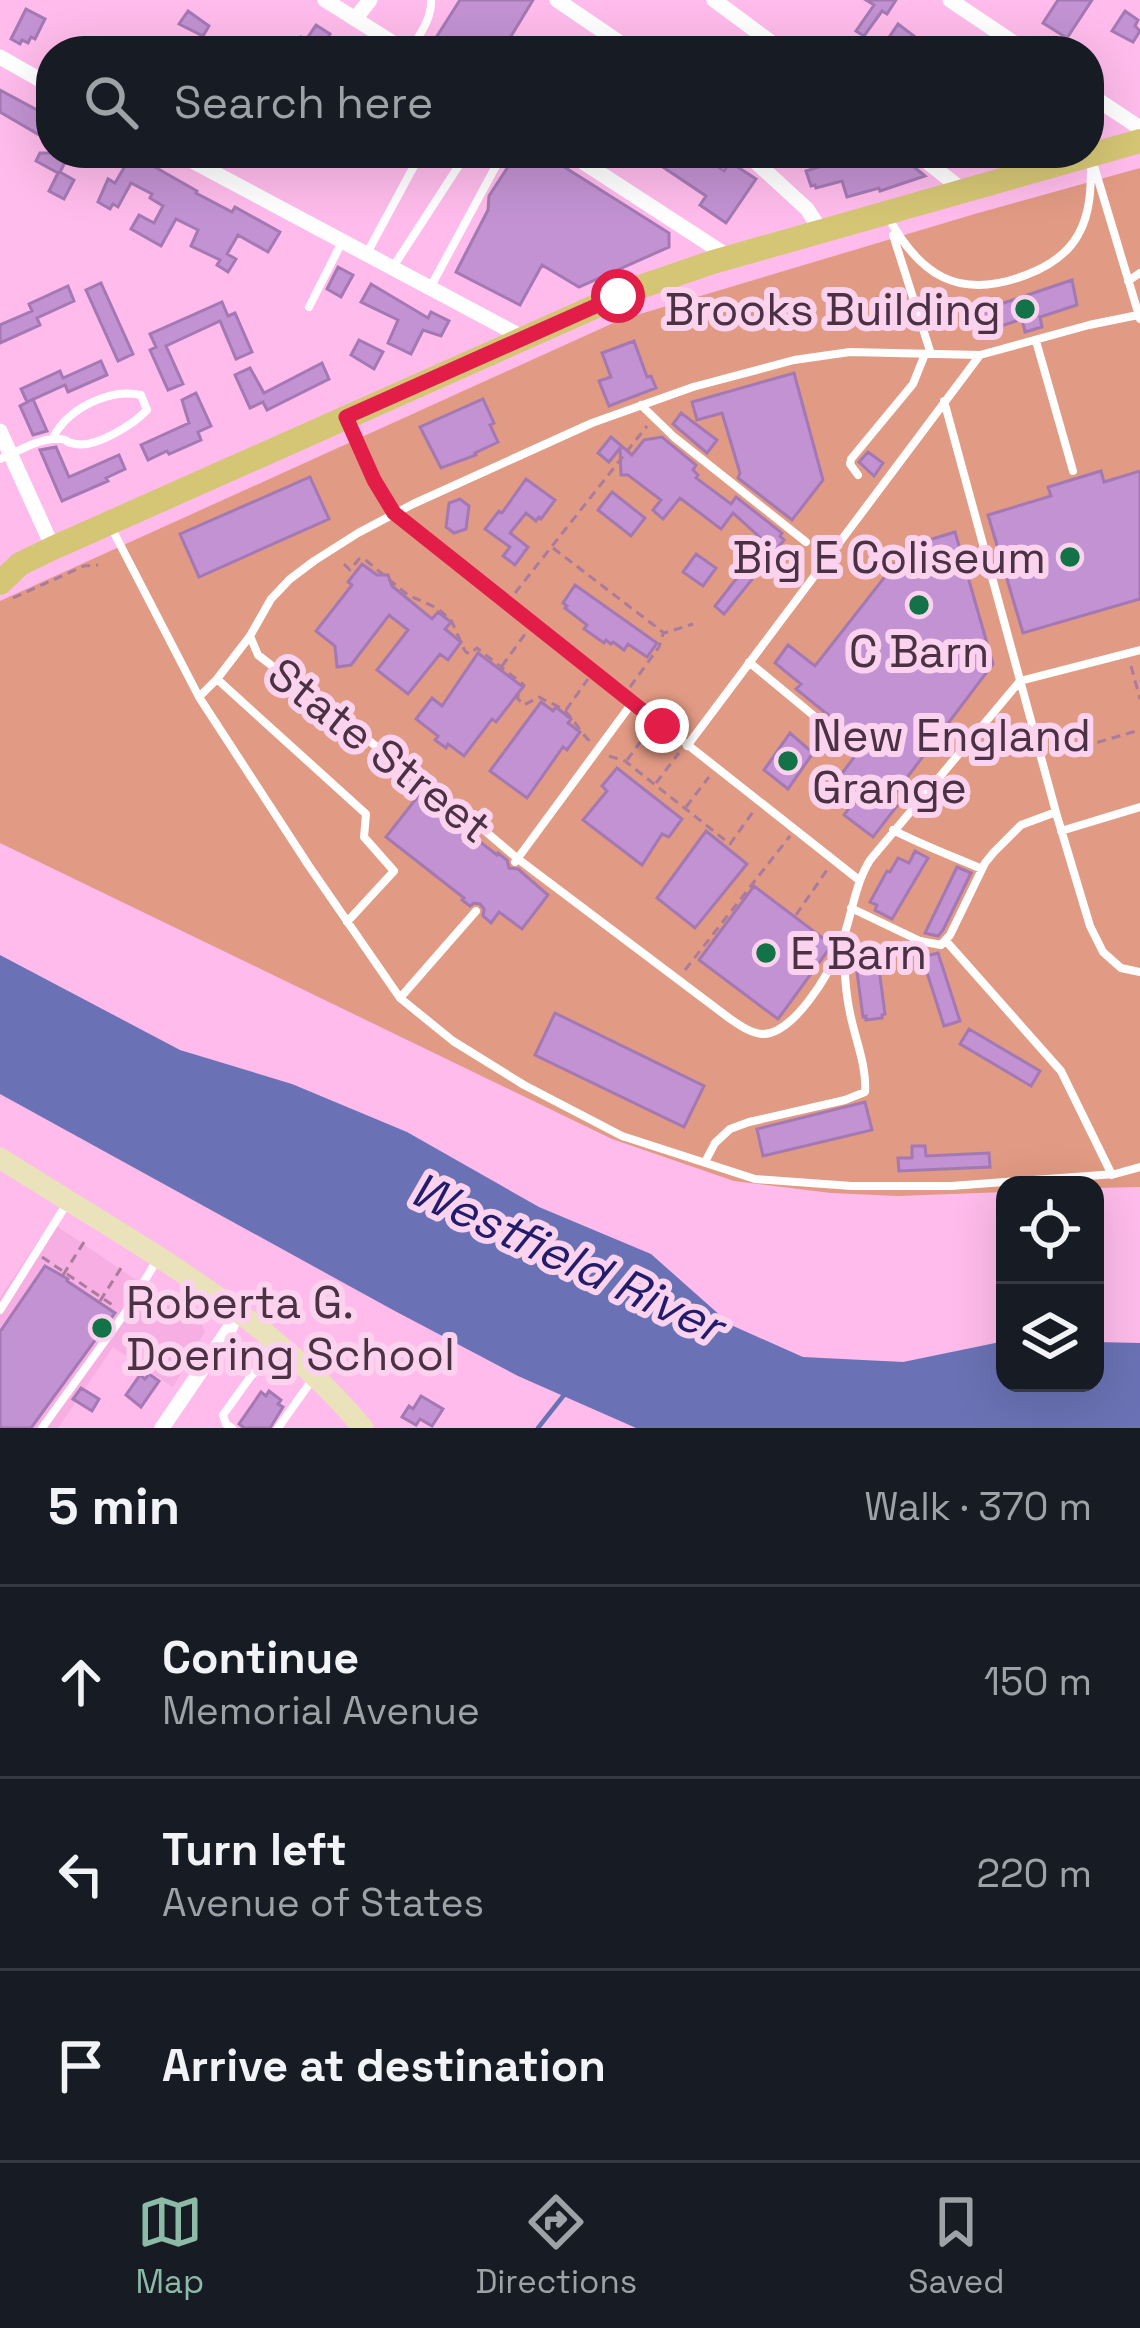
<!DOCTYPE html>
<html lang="en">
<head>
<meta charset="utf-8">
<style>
  body { margin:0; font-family:"Space Grotesk",sans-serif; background:#20242c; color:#f1f3f6 }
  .controls { position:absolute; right:36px; bottom:36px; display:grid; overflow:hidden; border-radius:24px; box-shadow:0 12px 48px #0002 }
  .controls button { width:108px; height:108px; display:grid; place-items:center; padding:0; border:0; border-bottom:3px solid #363941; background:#171b24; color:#f1f3f6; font:60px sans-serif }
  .stop { position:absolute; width:36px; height:36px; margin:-27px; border:9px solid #e11d48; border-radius:50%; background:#fff }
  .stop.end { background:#e11d48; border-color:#fff; box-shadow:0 3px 12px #0008 }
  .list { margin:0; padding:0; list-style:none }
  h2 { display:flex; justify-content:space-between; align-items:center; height:156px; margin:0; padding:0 48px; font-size:51px }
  h2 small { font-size:39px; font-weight:400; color:#9ea1a6 }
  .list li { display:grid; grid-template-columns:78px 1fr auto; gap:36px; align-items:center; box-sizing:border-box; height:192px; padding:0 48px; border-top:3px solid #363941 }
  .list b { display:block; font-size:45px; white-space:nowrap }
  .list p { margin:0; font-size:39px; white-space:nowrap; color:#9ea1a6 }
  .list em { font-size:39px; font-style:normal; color:#9ea1a6 }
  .icon { flex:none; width:66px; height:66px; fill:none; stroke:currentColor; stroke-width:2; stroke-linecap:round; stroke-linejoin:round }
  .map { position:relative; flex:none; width:1140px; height:1428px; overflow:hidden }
  .search { position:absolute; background:#171b24; box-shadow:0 12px 48px #0002; left:36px; right:36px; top:36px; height:132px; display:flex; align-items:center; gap:30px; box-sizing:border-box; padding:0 42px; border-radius:48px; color:#9ea1a6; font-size:45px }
  .sheet { height:732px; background:#171b24 }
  nav { display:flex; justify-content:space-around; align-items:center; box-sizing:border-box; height:168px; border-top:3px solid #363941; background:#171b24; font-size:33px; color:#9ea1a6 }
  nav a { display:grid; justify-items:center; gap:6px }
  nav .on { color:#8db9a7 }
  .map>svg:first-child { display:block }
  .built { fill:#f7aee2 }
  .green { fill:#e19a84 }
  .water { fill:#6a72b5 }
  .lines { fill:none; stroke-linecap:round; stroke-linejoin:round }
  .stream { stroke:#6a72b5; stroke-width:4.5 }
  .building { fill:#c292d2; stroke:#a479b3; stroke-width:3 }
  .path { stroke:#ab7b9e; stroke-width:3; stroke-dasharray:9 6; stroke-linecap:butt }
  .service { stroke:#fff; stroke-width:8 }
  .minor { stroke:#fff; stroke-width:15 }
  .secondary { stroke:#eae2ba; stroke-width:21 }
  .primary { stroke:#d5c675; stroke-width:24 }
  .route { stroke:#e11d48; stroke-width:15 }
  .poi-dot { fill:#137247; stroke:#fcd3ef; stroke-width:4.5 }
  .labels { text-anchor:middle; stroke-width:12; stroke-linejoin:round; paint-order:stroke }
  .poi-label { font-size:45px; fill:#4b3144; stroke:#fcd3ef; text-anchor:start }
  .street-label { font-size:45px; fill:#4b3144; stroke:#fcd3ef }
  .water-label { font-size:48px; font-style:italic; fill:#221c6d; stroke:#fcd3ef }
</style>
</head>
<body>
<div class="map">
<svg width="1140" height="1428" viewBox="0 0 1140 1428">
  <rect width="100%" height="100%" fill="#febbeb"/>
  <path class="built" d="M51,1222l151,103 3,6 -32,56 -60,-40 -55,81h-58v-130z"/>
  <path class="green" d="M1140,168v1019l-45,1v-3h-90v7l-107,4 -67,-3 -97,-12 -122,-42 -612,-296v-242l620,-281 358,-107z"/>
  <path class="water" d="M0,955l180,95 112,34 115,48 132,75 112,47 80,71 72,32 100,5 102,-21v42h90v-41l45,1v85h-504l-118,-52 -125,-66 -393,-216z"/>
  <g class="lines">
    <path class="stream" d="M538,1428l26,-33"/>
  </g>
  <path class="building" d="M460,0h73l-31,51h-59l-11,-7z
    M866,0h30l-9,14 -5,-3 -18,25 -8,-5 18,-26z
    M1058,0h34l-25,38 -24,-15z
    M26,9l19,10 -10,20 -4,-2 -3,6 -6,-3 -2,4 -9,-5z
    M188,11l21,15 -6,10 -24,-12z
    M1125,11l13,9 -3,6 5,5 -7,11 -21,-11z
    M898,24l16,12 -10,15h-24z
    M316,25l14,9 -10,16 2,1h-29l8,-14 5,3z
    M0,90l41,22 3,-5 7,4v22l-3,7 -48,-28z
    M40,153h30l-10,19 14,8 -10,19 -15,-8 9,-18 -22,-12z
    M517,153h25l127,80v14l-90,40 -37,-22 -22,40 -64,-33 32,-62 1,-14z
    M642,153h56l26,18 6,-9 26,17 -30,44 -26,-18 6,-9z
    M852,153h52l4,9 17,14 -45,15 -1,-3 -32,9 -5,-16 -26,7 -1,-3 -4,1 -5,-15 47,-15z
    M132,154l65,37 -1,2 36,19 3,-5 45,25 -12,20 -30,-17 -11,19 9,5 -8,13 -11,-7 3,-5 -29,-14 7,-16 -22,-11 -15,27 -30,-17 8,-14 15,8 9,-17 -13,-8 2,-4 -21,-11 -13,24 -5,-3 -3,5 -12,-7 10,-23 7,4z
    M338,267l15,8 -12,22 -14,-8z
    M1072,280l5,25 -37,12 2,10 -17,5 -3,-13 -45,15 -3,-21z
    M101,283l32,71 -15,7 -32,-71z
    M371,284l57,34 3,-6 18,9 -8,15 -18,-6 -12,24 -23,-11 10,-23 -37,-18z
    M68,286l6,15 -37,17 3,7 -40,18v-18l32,-14 -3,-7z
    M222,302l6,14 7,-3 17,39 -16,7 -16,-38 -54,25 17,38 -15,6 -18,-40 6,-3 -6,-13z
    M359,340l24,12 -9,17 -23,-14z
    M634,341l13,36 4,-1 5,12 -47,18 -10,-25 12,-4 -9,-24z
    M101,361l6,14 -39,17 -3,-7 -38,17 -6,-13 39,-18 3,7z
    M322,363l7,16 -62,31 -4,-8 -13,6 -15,-33 15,-7 14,25z
    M794,373l29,107 -31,40 -54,-42 2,-5 -18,-60 -25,7 -5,-18z
    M196,393l15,33 -13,6 3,8 -32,14 -2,-3 -19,9 -7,-15 48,-22 -7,-23z
    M33,399l14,32 -14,4 -13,-29z
    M483,399l11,24 -4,2 8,17 -23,11 1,2 -35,13 -21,-41z
    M681,413l36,27 -10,13 -34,-29z
    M611,437l21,18 12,-15 18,-3 34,28 -3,5 5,5 -2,3 35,26 5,-7 46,36 -2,3 4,4 -60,74 -9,-8 50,-64 -32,-29 -12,16 -41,-31 -17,21 -10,-9 8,-10 -33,-25h-7l-1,-27 -11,14 -11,-9z
    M56,447l13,30 50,-22 6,14 -19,9 2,3 -46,20 -22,-51z
    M868,452l15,11 -9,13 -15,-14z
    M1101,471l3,11 36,-11v128l-117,34 -35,-118 63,-19 -3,-9z
    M310,477l19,42 -130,58 -19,-43z
    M526,479l29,21 -14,19 -2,-2 -3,4 -10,-8 -16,20 18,14 -13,18 -12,-9 7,-9 -25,-18 14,-18 3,2z
    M612,492l33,26 -14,18 -33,-26z
    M460,499l9,7 -3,23 -12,4 -8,-6 3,-24z
    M955,532l38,132 -103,136 7,6 -24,31 -29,-22 8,-11 -21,-16 33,-44 -68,-55 5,-5 -26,-21 13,-18 27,21 94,-120z
    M696,554l20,14 -13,18 -20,-14z
    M362,564l15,11h11l4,11 40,33 6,-7 13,10 -6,7 16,13 -13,18 -8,-6 -32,40 -31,-24 31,-40 -19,-15 -38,50 -14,2 -2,-21 -19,-15 36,-46 -4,-3z
    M575,585l82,58 -10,14 -19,-13 -4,6 -11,-8 -2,2 -5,-4 -2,3 -20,-14 3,-4 -22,-17 2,-2 -4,-3z
    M478,653l45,34 -27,35 -4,-3 -28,37 -16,-12 -2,4 -11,-8 3,-4 -22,-17 16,-21 10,8z
    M541,702l12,9 3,-4 15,12 -3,4 12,9 -13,18 -4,-3 -36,51 -37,-27z
    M790,733l23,20 -25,36 -24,-19z
    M617,768l65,51 -13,18 -7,-3 -20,31 -59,-45 24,-29 -5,-5z
    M419,795l78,60 1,-2 9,7 2,8 9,1 30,26 -26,34 -23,-17 -8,11 -8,-7 1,-7 -4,-5 -6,-1 -4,3 -8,-6 2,-2 -78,-61z
    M706,831l41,33 -52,64 -38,-30z
    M915,851l13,7 -36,61 -17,-9 2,-5 -7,-3 17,-31 3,1 8,-14 11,5z
    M957,867l14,6 -28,57 -5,6 -9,-2 -4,-1z
    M754,886l78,59 -54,74 -79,-59z
    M938,953l22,68 -16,5 -22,-69z
    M877,954l8,60 -3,1v3l-16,2v-4l-3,1 -8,-60z
    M555,1013l149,73 -20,41 -149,-72z
    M969,1029l71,42 -9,15 -71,-42z
    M865,1102l7,28 -109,26 -6,-27z
    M912,1146h13l1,10 63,-3 1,14 -91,4 -1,-13h14z
    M45,1266l23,13 -1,2 48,32 -84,115h-31v-96z
    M149,1374l10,7 -18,26 -15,-12 14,-20 5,4z
    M81,1388l18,11 -7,12 -19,-12z
    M269,1391l12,9 -3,4 5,3 -13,21h-26l-5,-4 22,-32 5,4z
    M421,1396l22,13 -11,17 -12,-7 -4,6 -14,-8 7,-11 4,3z"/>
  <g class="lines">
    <path class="path" d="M553,548l111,85 29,-9
      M344,564l6,6 9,-11 4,-1 45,37 29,13 14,12 14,31 4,3 8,-6 47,37 -7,13 7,7 15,-8c10,6 19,8 27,15 10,10 15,22 26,31
      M515,593l132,-167
      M13,598l71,-32 14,-1
      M502,666l26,-36
      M1131,666l9,33
      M630,687l29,-40 4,-13
      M566,710l22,-31
      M1054,755l86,-25
      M609,756l16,5 105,83 25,-35
      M627,760l23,-31
      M656,783l23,-30
      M686,807l23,-30
      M796,915l33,-48
      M685,970l105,-134
      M42,1257l72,49
      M63,1275l23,-36
      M100,1301l23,-36"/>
    <path class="service" d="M410,51c9,-16 22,-32 21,-51
      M1094,166l46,153
      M887,215c32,60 71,86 139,60 21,-8 41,-20 52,-40 13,-22 13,-49 13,-74
      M893,235l38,119
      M367,253l47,-87
      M393,267l74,-114
      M1128,281l12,-8
      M431,286l72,-133
      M309,307l32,-63
      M1036,341l37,130
      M944,401l113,415 33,110 13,26 18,16 19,4
      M641,405l33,32 132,105
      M349,422l25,58 20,33 465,367
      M0,459c17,-7 39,-21 57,-20 15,0 4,3 19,5 20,4 58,-20 71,-34l-6,-15c-32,-7 -74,14 -88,43
      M858,475l-8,-11 1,-5 62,-75 12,-30
      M111,527l88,170 110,169 91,132 53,43 71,44 98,51 133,43 97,7h99l164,-12 25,-7
      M250,636l8,19 220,170 40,34 211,159c10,7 21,15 33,16 31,1 68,-61 78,-87 12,-29 13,-59 30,-87l150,-179 120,-31
      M749,662l100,83
      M217,679l149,135 -2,23 30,34 -47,51
      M199,697l18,-18 33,-43 21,-37 19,-20 24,-18 44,-28 55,-29 179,-81 101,-36 101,-27 56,-8 130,3 109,-30 49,-10
      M687,746l293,-391
      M893,830c29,15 59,26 89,39
      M1061,831l79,-24
      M515,862l117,-159
      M851,908l69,33 21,4 9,-10 35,-72 9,-11 27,-27 35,-13
      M946,941l115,130 51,104
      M400,998l76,-87
      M705,1162l10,-19 15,-14 19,-7 96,-22 20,-8c2,-26 -10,-53 -15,-79 -5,-23 -6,-46 -6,-70
      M0,1310l66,-105
      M42,1428l83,-115 32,-53
      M232,1428l-6,-4 -3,-9 28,-39 30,-29
      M278,1428l34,-48"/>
    <path class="minor" d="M325,0l81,51
      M557,0l75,51
      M714,0l69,51
      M950,0l76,51
      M355,19l15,-19
      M0,57l51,29
      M1089,94l51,34
      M177,153l347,185
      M569,153l160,104
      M746,153l61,56 15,23
      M916,153l49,39
      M0,431l53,117
      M162,1428l68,-100 7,-17"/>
    <path class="secondary" d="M0,1158c126,81 266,153 363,270"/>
    <path class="primary" d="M0,583l20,-19 33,-16 584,-260 76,-26 427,-121"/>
  </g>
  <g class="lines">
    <path class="route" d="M618,296l-272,121 28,63 20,33 268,213"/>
  </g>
  <g class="poi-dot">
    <circle cx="1025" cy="309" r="12"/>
    <circle cx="1070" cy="557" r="12"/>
    <circle cx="919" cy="605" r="12"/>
    <circle cx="788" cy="761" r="12"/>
    <circle cx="766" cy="953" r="12"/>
    <circle cx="102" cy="1328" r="12"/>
  </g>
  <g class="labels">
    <g class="poi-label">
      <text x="1001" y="325" text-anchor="end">Brooks Building</text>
      <text x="1046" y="573" text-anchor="end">Big E Coliseum</text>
      <text x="919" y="667" text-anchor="middle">C Barn</text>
      <text x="812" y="751">New England<tspan x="812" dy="52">Grange</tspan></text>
      <text x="790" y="969">E Barn</text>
      <text x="126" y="1318">Roberta G.<tspan x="126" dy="52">Doering School</tspan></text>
    </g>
    <g class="street-label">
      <text transform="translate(380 750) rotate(38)" y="16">State Street</text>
    </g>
    <g class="water-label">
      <text transform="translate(567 1257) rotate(25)" y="17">Westfield River</text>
    </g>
  </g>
</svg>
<div class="controls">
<button><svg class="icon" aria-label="locate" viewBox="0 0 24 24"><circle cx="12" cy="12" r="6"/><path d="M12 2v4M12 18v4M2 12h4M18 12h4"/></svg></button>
<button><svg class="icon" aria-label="layers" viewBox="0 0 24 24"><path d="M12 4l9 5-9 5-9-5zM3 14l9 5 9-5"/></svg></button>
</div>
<div class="stop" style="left:618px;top:296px"></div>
<div class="stop end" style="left:662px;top:726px"></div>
<div class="search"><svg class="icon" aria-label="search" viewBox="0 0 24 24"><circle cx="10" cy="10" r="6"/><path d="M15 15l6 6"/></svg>Search here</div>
</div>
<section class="sheet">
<h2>5 min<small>Walk · 370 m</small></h2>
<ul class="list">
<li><svg class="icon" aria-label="ahead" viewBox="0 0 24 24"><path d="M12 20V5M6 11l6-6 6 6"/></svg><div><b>Continue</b><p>Memorial Avenue</p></div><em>150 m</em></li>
<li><svg class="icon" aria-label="left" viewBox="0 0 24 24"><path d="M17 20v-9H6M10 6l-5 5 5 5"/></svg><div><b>Turn left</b><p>Avenue of States</p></div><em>220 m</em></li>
<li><svg class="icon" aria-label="arrive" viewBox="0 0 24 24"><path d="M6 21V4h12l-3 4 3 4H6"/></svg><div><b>Arrive at destination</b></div></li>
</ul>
</section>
<nav>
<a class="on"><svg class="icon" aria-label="map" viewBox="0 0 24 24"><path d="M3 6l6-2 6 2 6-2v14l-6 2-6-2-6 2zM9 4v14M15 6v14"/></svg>Map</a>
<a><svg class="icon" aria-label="directions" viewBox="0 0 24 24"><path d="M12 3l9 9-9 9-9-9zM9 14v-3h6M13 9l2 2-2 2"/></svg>Directions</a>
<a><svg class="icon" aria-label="saved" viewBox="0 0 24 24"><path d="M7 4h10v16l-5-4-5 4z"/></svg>Saved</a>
</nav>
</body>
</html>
